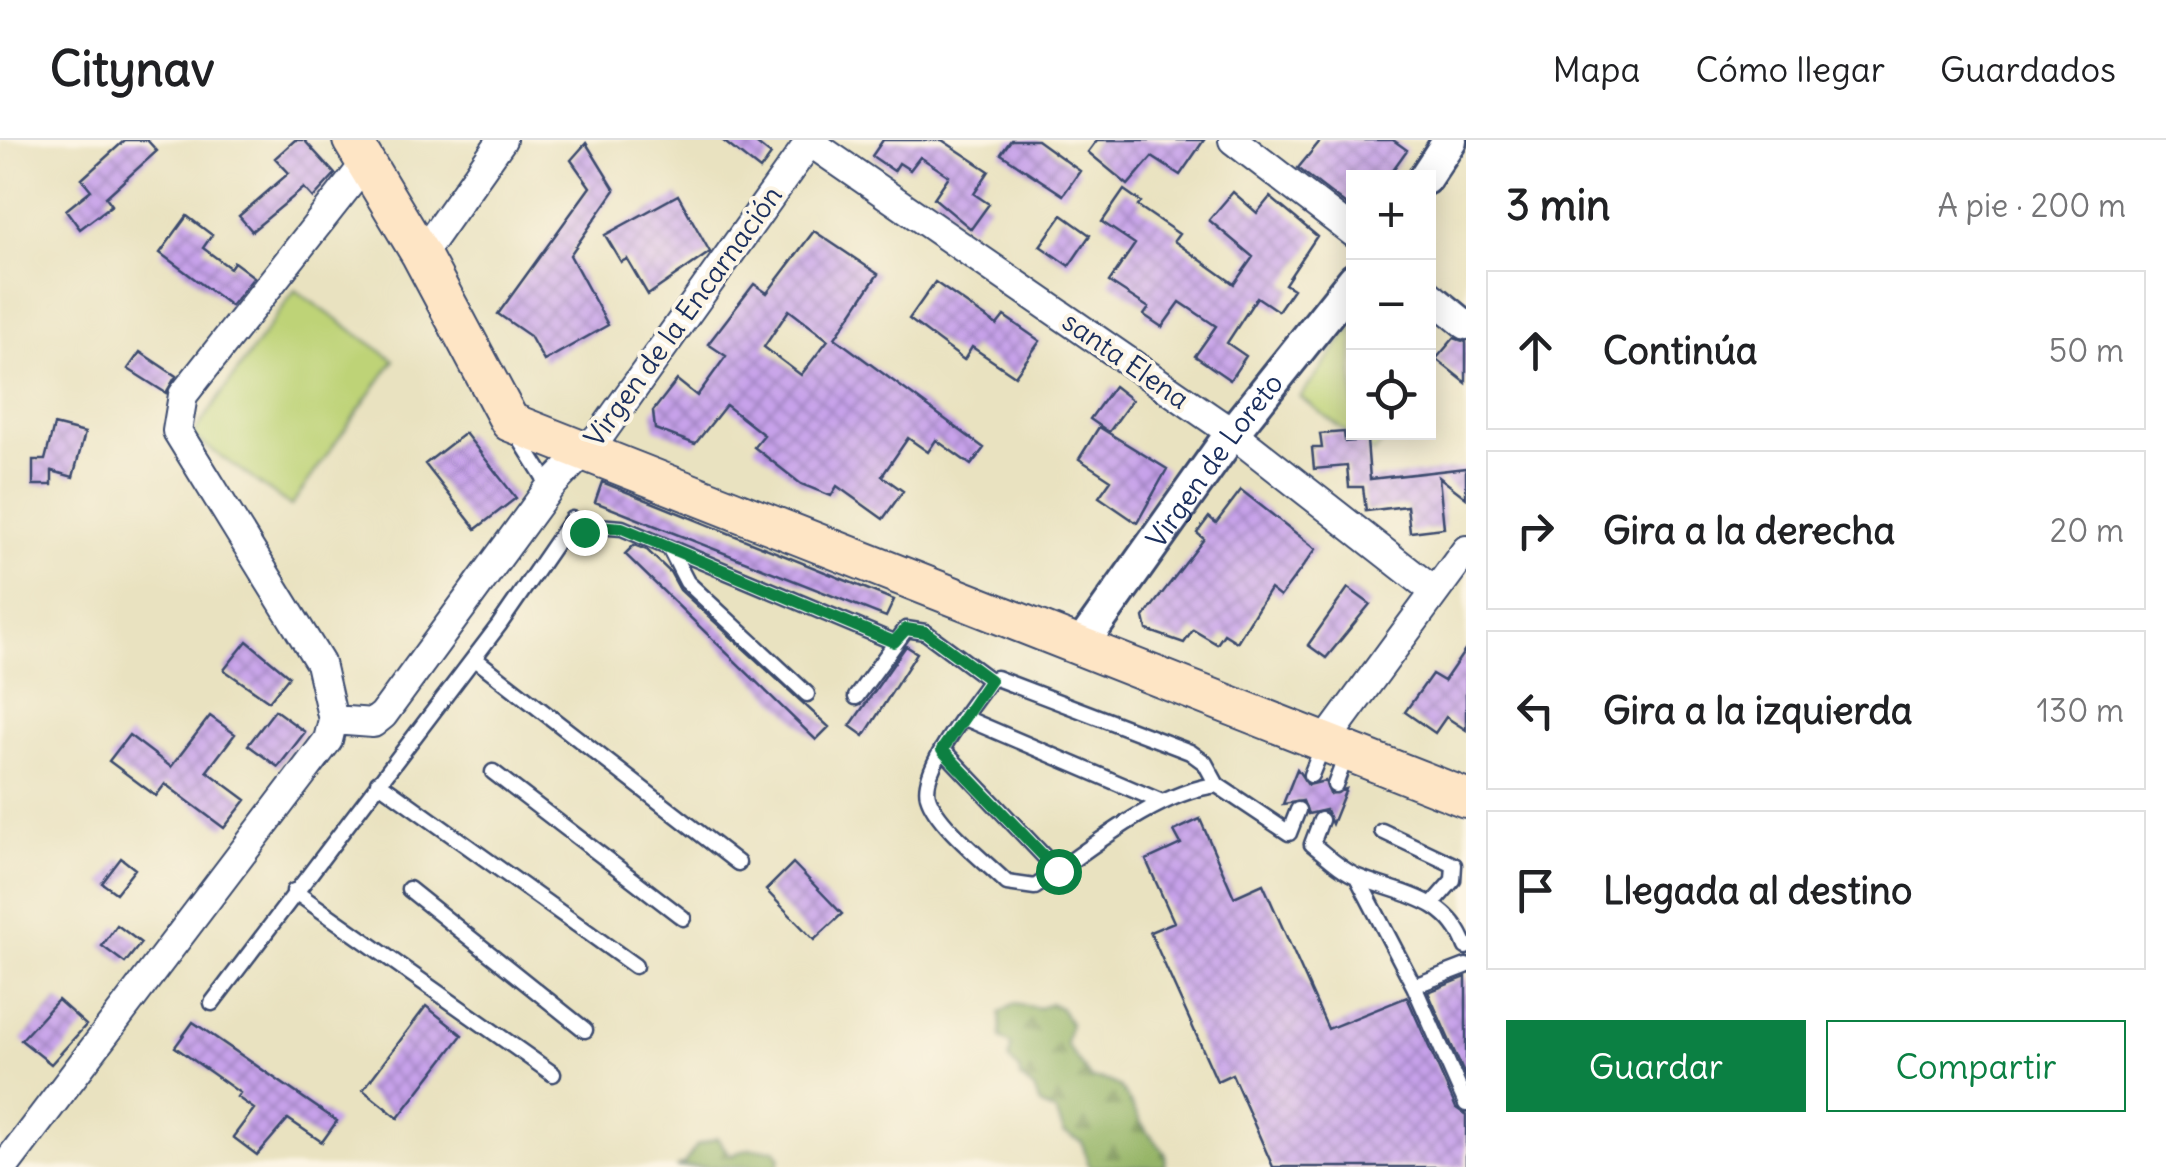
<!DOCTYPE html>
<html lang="es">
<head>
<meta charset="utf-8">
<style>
  body { margin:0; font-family:Delius,sans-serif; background:#f6f6f6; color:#202124 }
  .controls { position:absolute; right:30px; top:30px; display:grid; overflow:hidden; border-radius:0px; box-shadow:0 5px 25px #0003 }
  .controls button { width:90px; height:90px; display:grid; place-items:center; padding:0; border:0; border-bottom:2px solid #e0e0e0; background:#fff; color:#202124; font:50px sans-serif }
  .stop { position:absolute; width:30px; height:30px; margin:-22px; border:8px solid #0b8043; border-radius:50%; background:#fff }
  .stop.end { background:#0b8043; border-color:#fff; box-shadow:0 2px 10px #0008 }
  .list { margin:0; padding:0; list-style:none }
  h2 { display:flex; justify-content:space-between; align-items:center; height:130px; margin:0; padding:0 40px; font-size:42px }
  h2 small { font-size:32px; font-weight:400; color:#757577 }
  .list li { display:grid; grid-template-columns:65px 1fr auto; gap:30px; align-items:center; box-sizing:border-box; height:160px; margin:0 20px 20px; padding:0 20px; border:2px solid #e0e0e0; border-radius:0px }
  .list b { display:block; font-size:38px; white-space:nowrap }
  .list em { font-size:32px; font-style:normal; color:#757577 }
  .actions { display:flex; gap:20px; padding:30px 40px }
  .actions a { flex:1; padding:22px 0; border:2px solid #0b8043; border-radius:0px; text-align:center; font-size:35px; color:#0b8043 }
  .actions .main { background:#0b8043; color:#fff }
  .icon { flex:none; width:55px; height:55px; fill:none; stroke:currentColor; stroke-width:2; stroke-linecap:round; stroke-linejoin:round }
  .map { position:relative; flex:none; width:1466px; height:1027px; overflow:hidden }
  header { display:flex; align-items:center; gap:60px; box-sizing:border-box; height:140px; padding:0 50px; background:#fff; border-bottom:2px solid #e0e0e0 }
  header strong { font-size:48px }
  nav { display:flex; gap:55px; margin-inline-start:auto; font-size:35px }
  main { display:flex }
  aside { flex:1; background:#fff }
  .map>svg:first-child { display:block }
  .forest { fill:url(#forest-firs); stroke:#587263; stroke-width:2.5 }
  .pitch { fill:#bed377; stroke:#6c816a; stroke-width:2.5 }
  .building { fill:url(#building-cross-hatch); fill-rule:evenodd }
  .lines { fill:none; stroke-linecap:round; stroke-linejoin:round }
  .service-casing { stroke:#3a4a6d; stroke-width:19 }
  .minor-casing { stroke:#3a4a6d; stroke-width:32 }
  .tertiary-casing { stroke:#3a4a6d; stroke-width:38 }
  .secondary-casing { stroke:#3a4a6d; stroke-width:42 }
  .service { stroke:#fff; stroke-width:14 }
  .minor { stroke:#fff; stroke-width:28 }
  .tertiary { stroke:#fff; stroke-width:32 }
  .secondary { stroke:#fee5c5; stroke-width:38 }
  .route { stroke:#0b8043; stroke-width:12 }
  .labels { text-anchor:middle; stroke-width:8; stroke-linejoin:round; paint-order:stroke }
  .street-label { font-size:28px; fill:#1b2f5e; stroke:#fcf5e5 }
</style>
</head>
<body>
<header>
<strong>Citynav</strong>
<nav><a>Mapa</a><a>Cómo llegar</a><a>Guardados</a></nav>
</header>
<main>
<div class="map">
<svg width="1466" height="1027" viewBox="0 0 1466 1027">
  <defs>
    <pattern id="forest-firs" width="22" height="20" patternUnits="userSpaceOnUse" patternTransform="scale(2.5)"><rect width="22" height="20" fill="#96b568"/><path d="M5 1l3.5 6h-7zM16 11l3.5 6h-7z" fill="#7a9459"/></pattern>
    <pattern id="building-cross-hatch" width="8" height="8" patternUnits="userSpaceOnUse" patternTransform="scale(2.5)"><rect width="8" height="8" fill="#c7a2ea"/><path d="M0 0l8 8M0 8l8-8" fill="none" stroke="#a184c1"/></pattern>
  </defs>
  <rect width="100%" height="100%" fill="#fcf5e5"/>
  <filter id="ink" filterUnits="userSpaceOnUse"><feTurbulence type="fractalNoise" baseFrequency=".01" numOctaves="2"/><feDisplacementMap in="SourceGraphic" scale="20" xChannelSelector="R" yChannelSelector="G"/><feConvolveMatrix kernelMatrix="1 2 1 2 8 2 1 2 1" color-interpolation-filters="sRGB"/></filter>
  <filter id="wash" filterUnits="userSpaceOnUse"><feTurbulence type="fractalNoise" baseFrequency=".0048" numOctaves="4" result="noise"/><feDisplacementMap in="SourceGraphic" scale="40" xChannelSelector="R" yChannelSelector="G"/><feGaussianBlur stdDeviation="2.25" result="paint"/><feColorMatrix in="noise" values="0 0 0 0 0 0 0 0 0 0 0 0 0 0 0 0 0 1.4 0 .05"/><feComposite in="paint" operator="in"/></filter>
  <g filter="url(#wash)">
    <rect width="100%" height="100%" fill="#e9e2c0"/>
    <path class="forest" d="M1050,863l11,6 9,14 -4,21 25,35c32,-2 37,21 50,44 7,12 18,20 25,32l-1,12h-76l-7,-25 -18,-9 -8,-21 -16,-7 -6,-16 -14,-11v-8l-11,-10 2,-15 -10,-7 -1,-25 14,-9 26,4z
      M717,998l13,17 19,-6 27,1 4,7 -2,10h-102l8,-3 13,-19z"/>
    <path class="pitch" d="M295,150l99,70 -103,146 -99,-70z
      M1353,186l1,106 36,1 -16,20 -74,-56z"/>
    <g id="blocks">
      <path class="building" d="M125,0h22l10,11 -51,46 6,8 -32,24 -14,-19 25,-20 -9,-11z
        M295,0h9l31,34 -22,24 -9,-10 -52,43 -13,-15 50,-43 -14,-15z
        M722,0h30l19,15 -11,15z
        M883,0h59l47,31 -15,23 15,10 -18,25 -37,-31 15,-22 -29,-19 -10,13 -11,-7 -5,8 -22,-15z
        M1011,0h26l43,31 -17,24 -62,-41z
        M1097,0h107l-24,35 -28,-18 -24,28 -40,-33z
        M1321,0h72l14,10 -20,28h-33v33l-56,-43z
        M586,3l29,47 -45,65 38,70 -64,36 -14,-25 -32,-22 92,-127 -19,-27z
        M1124,50l17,12 -3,4 41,28 -5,7 60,43 19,-27 -44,-37 24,-28 24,21 13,-16 47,39 -32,48 8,5 -15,22 -21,-14 -30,46 19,13 -16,24 -35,-24 21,-30 -36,-24 -18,25 -18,-12 5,-7 -40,-26 26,-38 -33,-22z
        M678,55l32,57 -62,43 -21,-36 -6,3 -16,-27z
        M1062,75l28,20 -21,31 -29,-20z
        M187,76l25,19 -9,13 27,20 4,-6 20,15 -23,29 -71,-53z
        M814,91l64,43 -43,64 149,110 -13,17 -35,-25 -8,12 -20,-14 -26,38 21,15 -20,28 -46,-33 -6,10 -30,-12 -47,-37 10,-12 -38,-30 -31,39 -40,-15 -2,-18 24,-31 20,16 29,-40 -18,-12 46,-60 13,9zM789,170l39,30 -27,35 -37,-28z
        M935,142l62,43 7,-9 36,25 -25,35 -43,-29 -8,13 -55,-41z
        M1454,198l12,4v41l-30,-24z
        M140,212l36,24 -10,17 -38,-24z
        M1114,246l18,14 -23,32 -19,-13z
        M54,285l31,8 -12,44 -21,-6v14h-19v-25h12z
        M1099,287l68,42 -30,54 -38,-26 12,-17 -32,-21z
        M1344,292l1,10 22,-2 3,39 96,-11v30l-27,-21 5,51 -34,4 -3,-26 -41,5 -3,-24h-14l-2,-21 -33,3 -2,-21h10l-2,-14z
        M465,293l51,65 -40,31 -51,-65z
        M602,342l292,118 -8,17 -291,-115z
        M1241,350l75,59 -36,48 -10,-8 -33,53 -13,-8 -7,10 -24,-14 -9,13 -37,-13 -3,-13 60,-78 -7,-6 12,-16 7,6z
        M634,405l13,5 23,22 10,18 149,137 -13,13 -191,-186z
        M1348,448l22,16 -44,54 -18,-13z
        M247,501l42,35 -20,25 -45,-31z
        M906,506l11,7 -53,83 -14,-10z
        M1466,509v81l-20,-13 -11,16 -30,-21 27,-38 12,7z
        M275,570l30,22 -27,35 -30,-22z
        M210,576l25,18 -28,37 39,29 -22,28 -59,-44 -9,12 -47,-35 20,-26 42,32z
        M1297,629l11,16 17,-4 5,13 16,-5 -14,35 -6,-14 -18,4 -5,-13 -20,3z
        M1200,679l34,78 29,-13 65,145 79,-32 49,111 10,7v52h-193l-41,-93 -15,7 -67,-149 24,-10 -28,-62 35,-16 -7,-13z
        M121,718l14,11 -19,24 -14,-10z
        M793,723l49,51 -28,26 -48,-50z
        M117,785l24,18 -16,20 -23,-17z
        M1466,837v101l-38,-86z
        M58,860l28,25 -35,39 -30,-24z
        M426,866l36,29 -64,83 -35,-28z
        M193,882l144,99 -15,21 -34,-23 -31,36 -24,-18 21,-28 -17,-12 3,-4 -65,-46z"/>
    </g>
  </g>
  <g filter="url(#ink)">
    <use href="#blocks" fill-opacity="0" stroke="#3a4a6d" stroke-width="2.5"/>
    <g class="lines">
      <g class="service-casing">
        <path id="service" d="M518,296l32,51
          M584,391l13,-5 25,2 272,114
          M671,411l16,31 120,112
          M474,518l264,205
          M856,557l50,-68 19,3 65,48
          M965,578l197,84
          M942,609l116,122
          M493,632l190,146
          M1311,635l13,-32
          M378,642l257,184
          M1217,645c-62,7 -131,67 -182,102l-28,-4c-21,-21 -71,-59 -79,-87 -8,-28 46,-92 62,-116l6,-2 194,74 15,11 12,22 72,48 9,-23
          M1335,645l12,-32
          M1321,680l-9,24c14,11 29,26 46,33 43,18 90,19 108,70
          M1382,691l72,34 -1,15 -20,23
          M1357,737l57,109 52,-20
          M409,749l176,141
          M294,751l259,183
          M1414,846l52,118
          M212,863l287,-378 73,-106"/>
      </g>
      <g class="minor-casing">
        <path id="minor" d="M807,0l425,293 203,159
          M1233,0l121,93
          M421,115l81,-115
          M1428,154l38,31
          M333,580l-13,-57 -143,-232 6,-36 182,-231
          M1324,603l142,-193
          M4,1027l324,-427 5,-20 40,3 10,-8 167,-228 51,-53 210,-294"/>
      </g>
      <g class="tertiary-casing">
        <g id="tertiary">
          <path d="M1425,38l25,-38"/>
          <path id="s1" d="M1080,507l152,-214 122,-153"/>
        </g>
      </g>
      <g class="secondary-casing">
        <path id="secondary" d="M352,0l69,115 89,167 956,376"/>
      </g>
      <use href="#service" class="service"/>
      <use href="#minor" class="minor"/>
      <use href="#tertiary" class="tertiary"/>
      <use href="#secondary" class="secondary"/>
    </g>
  </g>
  <g class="lines" filter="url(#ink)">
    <path class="route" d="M584,392l13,-6 25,2 272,114 12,-13 19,3 65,48 -48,70 116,121"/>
  </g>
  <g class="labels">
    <g class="street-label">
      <text transform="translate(683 176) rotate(-54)" y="10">Virgen de la Encarnación</text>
      <text transform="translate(1126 220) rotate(35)" y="10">santa Elena</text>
      <text dy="10" stroke="none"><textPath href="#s1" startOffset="230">Virgen de Loreto</textPath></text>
    </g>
  </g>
</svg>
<div class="controls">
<button>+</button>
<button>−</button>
<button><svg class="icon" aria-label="locate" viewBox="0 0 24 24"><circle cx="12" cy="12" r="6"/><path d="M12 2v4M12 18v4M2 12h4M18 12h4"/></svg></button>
</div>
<div class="stop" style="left:1058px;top:731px"></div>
<div class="stop end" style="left:584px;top:392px"></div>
</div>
<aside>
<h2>3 min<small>A pie · 200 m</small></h2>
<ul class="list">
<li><svg class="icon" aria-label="ahead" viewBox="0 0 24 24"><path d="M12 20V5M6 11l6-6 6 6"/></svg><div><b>Continúa</b></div><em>50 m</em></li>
<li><svg class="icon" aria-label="right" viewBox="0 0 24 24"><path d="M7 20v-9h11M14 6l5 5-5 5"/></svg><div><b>Gira a la derecha</b></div><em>20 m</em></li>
<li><svg class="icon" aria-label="left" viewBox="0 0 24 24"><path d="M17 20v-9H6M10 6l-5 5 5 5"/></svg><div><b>Gira a la izquierda</b></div><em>130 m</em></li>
<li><svg class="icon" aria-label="arrive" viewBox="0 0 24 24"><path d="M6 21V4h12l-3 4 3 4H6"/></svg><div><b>Llegada al destino</b></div></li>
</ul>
<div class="actions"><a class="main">Guardar</a><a>Compartir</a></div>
</aside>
</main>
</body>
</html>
